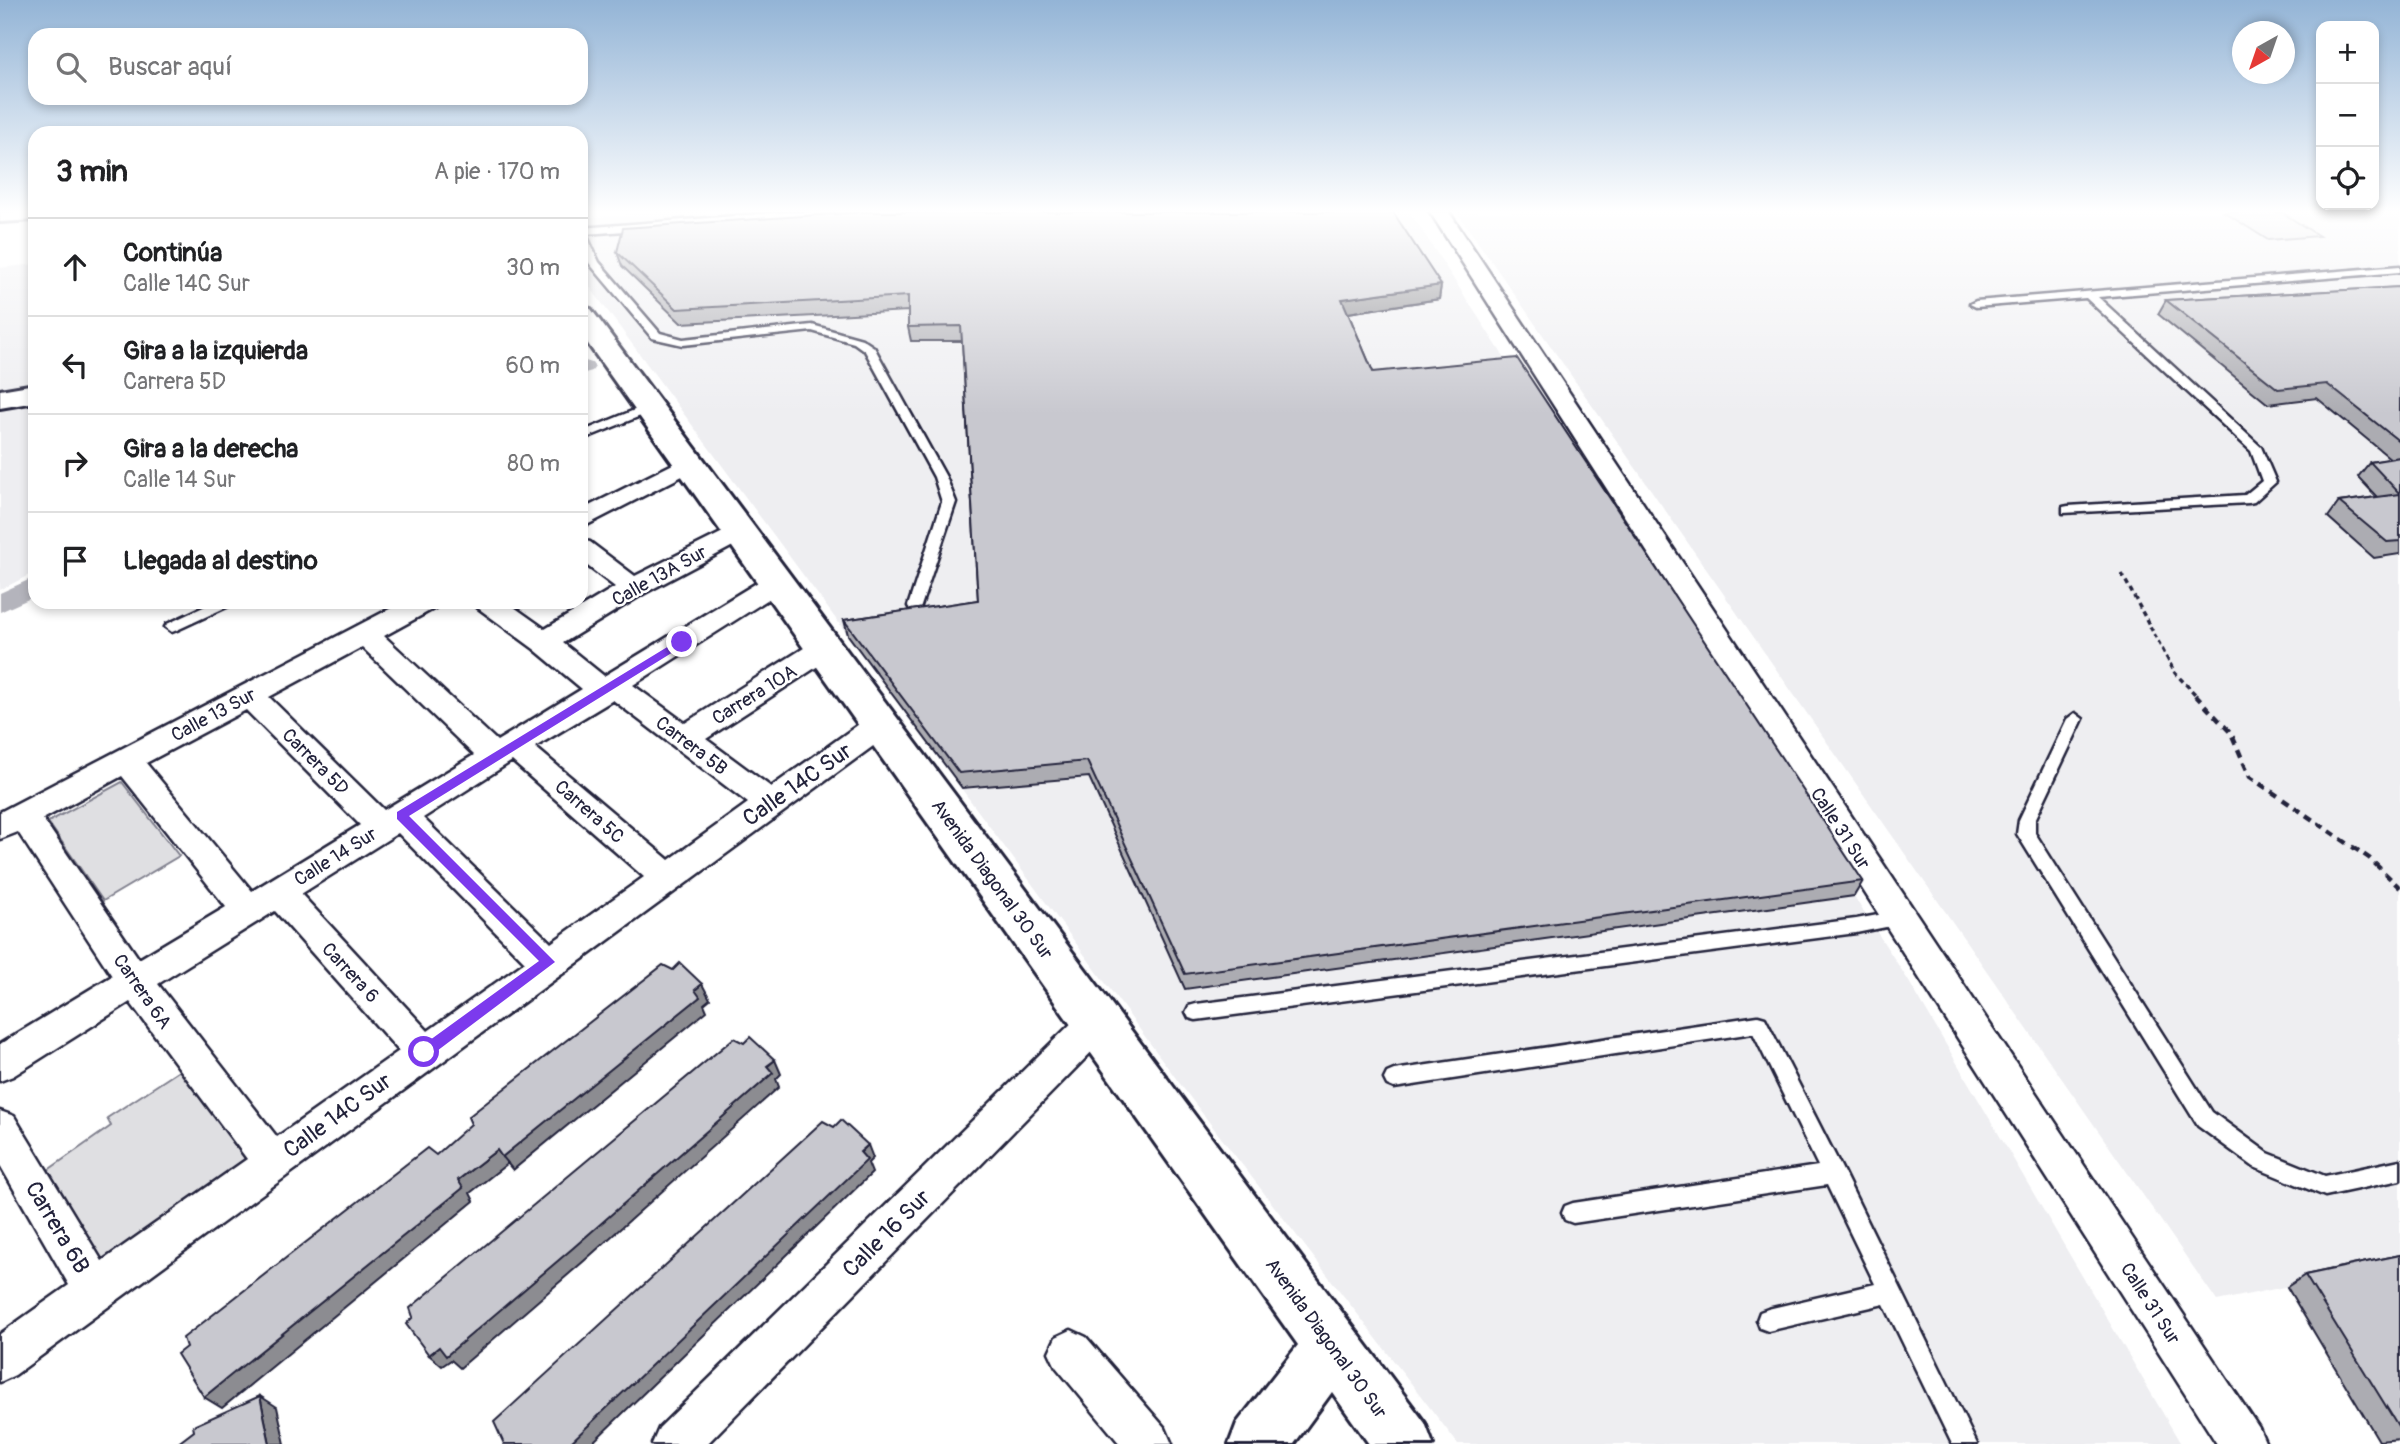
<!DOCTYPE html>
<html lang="es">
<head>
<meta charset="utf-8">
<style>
  body { margin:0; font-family:Pangolin,sans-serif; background:#f6f6f6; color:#202124 }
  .controls { position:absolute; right:21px; top:21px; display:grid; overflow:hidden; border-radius:14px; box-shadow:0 4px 10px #0003 }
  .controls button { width:63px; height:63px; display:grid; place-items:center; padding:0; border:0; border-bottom:2px solid #e0e0e0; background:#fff; color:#202124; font:35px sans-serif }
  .compass { position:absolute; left:2232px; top:21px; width:63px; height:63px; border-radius:50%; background:#fff; box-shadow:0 4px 10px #0003; rotate:220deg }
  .stop { position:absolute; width:21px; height:21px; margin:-16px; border:5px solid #7c3aed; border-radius:50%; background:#fff }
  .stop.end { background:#7c3aed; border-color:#fff; box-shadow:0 2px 7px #0008 }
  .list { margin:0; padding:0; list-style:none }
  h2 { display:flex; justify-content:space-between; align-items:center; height:91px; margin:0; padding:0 28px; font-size:30px }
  h2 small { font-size:23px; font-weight:400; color:#757577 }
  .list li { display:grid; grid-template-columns:46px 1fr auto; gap:21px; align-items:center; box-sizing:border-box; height:98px; padding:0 28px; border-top:2px solid #e0e0e0 }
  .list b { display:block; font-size:26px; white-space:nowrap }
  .list p { margin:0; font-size:23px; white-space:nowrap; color:#757577 }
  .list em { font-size:23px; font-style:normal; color:#757577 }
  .icon { flex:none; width:38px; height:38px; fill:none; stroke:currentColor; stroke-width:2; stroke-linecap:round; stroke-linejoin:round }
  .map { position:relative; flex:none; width:2400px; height:1444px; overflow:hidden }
  .search { position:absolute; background:#fff; box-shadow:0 4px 10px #0003; left:28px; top:28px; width:560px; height:77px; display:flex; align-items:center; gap:18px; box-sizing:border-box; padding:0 24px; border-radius:21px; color:#757577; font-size:26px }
  .panel { position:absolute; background:#fff; box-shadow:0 4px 10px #0003; left:28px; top:126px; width:560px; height:483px; border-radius:21px }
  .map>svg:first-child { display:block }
  .built { fill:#eeeef1 }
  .green { fill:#dfdfe2; stroke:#80808e; stroke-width:2 }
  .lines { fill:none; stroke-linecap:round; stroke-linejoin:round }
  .canal { fill:#b4b4bc; fill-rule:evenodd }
  .lane-casing { stroke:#22223b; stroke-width:5 }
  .street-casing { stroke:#22223b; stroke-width:5 }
  .secondary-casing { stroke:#22223b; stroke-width:6 }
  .highway-casing { stroke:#22223b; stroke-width:6 }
  .path-far1 { stroke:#22223b; stroke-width:3.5; stroke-dasharray:5 3.5; stroke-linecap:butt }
  .path { stroke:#22223b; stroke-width:4.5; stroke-dasharray:8 6; stroke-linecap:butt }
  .lane { fill:#fff; fill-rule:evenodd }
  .street { fill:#fff; fill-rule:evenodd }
  .secondary { fill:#fff; fill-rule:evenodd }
  .highway { fill:#fff; fill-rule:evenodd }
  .wall { fill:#acacb2; stroke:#22223b; stroke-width:2 }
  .shaded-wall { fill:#8c8c91; stroke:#22223b; stroke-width:2 }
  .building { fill:#c8c8cf; stroke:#22223b; stroke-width:2 }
  .route { fill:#7c3aed }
  .labels { text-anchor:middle; stroke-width:5; stroke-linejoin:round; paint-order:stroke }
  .street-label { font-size:19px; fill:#22223b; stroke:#fff }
  .near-street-label { font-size:23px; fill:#22223b; stroke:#fff }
</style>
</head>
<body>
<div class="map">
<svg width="2400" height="1444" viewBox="0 0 2400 1444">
  <rect width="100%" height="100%" fill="#fff"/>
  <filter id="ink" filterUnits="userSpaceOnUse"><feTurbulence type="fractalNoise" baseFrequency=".0143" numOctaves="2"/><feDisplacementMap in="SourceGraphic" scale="14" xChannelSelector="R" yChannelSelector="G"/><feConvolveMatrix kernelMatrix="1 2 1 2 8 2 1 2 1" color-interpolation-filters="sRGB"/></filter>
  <g filter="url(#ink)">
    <path class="built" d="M657,212h753l498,768 273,464h-723l-266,-344 -611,-825v-57z
      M1457,212h943v1051l-183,38z
      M35,264v122l-35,7v-125z
      M35,399v173l-35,18v-184z"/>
    <path class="green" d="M2224,212h57l38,24 -51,4z
      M122,782l57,74 -76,45 -55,-79z
      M194,1061l78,100 -177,128 -64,-107 80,-56 -4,-8z"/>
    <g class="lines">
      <path class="canal" d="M585,361l7,2 3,4 -3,4 -11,3v-12z
        M35,577v19l-35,16v-19z"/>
      <g class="lane-casing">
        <path id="lane" d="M786,212h48l-5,3 -243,19 13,28 61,71 23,6 129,-14 50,14 12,8 72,130 10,25 -36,107h-10l-2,-3 34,-104 -8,-25 -69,-126 -11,-8 -42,-12 -129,14 -31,-7 -63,-75 -8,-18v-17z
          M2400,266v6l-302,25 163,150 15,35 -22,20 -5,1 -186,10v-6l5,-1 177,-11 17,-14 -11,-30 -165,-153 -110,9 -6,-3 6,-3z
          M649,404l4,1v6l-72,29v-8z
          M214,602h19l-2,3 -54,25 -5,2 -7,-5 2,-3z
          M2075,713l8,6 -48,101v13l177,279 56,41 57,23 75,-16v20l-75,16 -71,-29 -56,-41 -181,-292 2,-14 48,-101z
          M1900,911l6,2 3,5 -3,5 -50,10 -660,87 -7,-2 -3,-6 3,-6 7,-2 660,-85z
          M1758,1016l7,2 76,149 136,277h-25l-68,-140 -116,27 -8,-3 -3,-8 3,-8 8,-3 107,-25 -48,-99 -254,38 -8,-3 -3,-7 3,-7 8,-3 245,-37 -65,-133 -359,55 -7,-3 -3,-6 3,-6 7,-3z"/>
      </g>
      <g class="street-casing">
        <path id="street" d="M1430,212h19l810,1216 7,16h-49z
          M689,456l9,2 3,5 -3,5 -117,60v-18z
          M739,524l9,2 4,6 -4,6 -105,56 -80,49 41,33 164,-100 9,-3 9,3 4,6 -4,6 -153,97 52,38 130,-82 10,-3 10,3 4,7 -4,7 -129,84 65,48 98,-70 11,-3 11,3 4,8 -4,8 -876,642 -15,7v-48l69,-49 -69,-120v-54l14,5 88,145 145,-102 -117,-157 -117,74 -13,5v-37l112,-68 -94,-144 -18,7v-27l403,-210h36l-4,6 -51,28 113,105 85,-52 -48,-40 -56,-41 -4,-6h33l38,27 70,-42 -34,-26v-21l9,2 45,34zM362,647l112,108 -90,55 -115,-113zM613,700l135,103 -79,57 -134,-113zM246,710l114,115 -108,66 -106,-128zM512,761l132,116 -93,66 -128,-125zM122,776l104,131 -87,52 -96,-140zM398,833l127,129 -97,69 -127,-137zM275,911l124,140 -122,86 -119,-153z
          M1097,1006l13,5 5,11 -5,11 -403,411h-55l7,-16 425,-417z
          M1071,1330l15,7 79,91 7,16h-52l-64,-77 -7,-15 7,-15z"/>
      </g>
      <g class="secondary-casing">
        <path id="secondary" d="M581,307l10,2 834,1114 8,21h-64l-37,-52 -38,52h-65l8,-21 61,-78 -717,-1011z
          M35,384v18l-35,6v-18z"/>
      </g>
      <g class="highway-casing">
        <path id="highway" d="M0,212h35v8l-35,2z"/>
      </g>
      <path class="path-far1" d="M2122,574l53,99 22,23"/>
      <path class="path" d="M2195,695l36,38 19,44 119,81 31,30"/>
      <use href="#lane" class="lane"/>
      <use href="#street" class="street"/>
      <use href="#secondary" class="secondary"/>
      <use href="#highway" class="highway"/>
    </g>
    <path class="wall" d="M617,252l824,33 -2,14 -91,14 25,59 490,509 -9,15 -669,93 -96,-212 -127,11 -114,-153 -4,-15 134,-20 -16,-259h-51l-3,-14v-16l-227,12 -59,-57z
      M2400,287v267l-26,4 -46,-41 11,-15 38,-5 -19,-20 12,-15 21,-3 -74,-61 -49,6 -110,-90 8,-14z
      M2400,1255v184l-21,2 -92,-154 18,-12z"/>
    <path class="shaded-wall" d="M1441,285l-2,14 -98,15 1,-15z
      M702,984l8,15 -6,5 3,7 -194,159 -11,-13z
      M775,1060l6,14 -5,5 3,8 -195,174 -124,107 -9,-8 -9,6 -13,-11z
      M868,1145l5,13 -5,5 4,10 -281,271h-22z
      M497,1150l11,13 -38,30 4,8 -252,207 -18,-11 254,-217z
      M260,1396l17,11 8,37h-15z"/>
    <path class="building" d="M862,212h531l48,73 -99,14 31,73 144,-14 346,523 -678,93 -98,-213 -128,12 -115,-153 134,-20 -17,-274 -53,1v-31l-231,13 -60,-57 6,-24z
      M2400,287v155l-73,-58 -49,5 -112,-89z
      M2400,457v37l-30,-32z
      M2400,494v47l-13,1 -48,-40z
      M680,963l22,21 -7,6 5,7 -198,160 -5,-7 -39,30 5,8 -259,209 -27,-43 9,-7 -3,-9 244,-190 9,7 35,-31 -3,-7 195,-152 10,5z
      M750,1037l25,23 -8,6 6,7 -200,175 -127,108 -7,-9 -10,8 -23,-31 7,-7 -3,-9 324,-270 10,5z
      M841,1120l27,25 -8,7 7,8 -298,284h-65l-10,-22 329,-301 11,6z
      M2400,1255v174l-95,-154z
      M260,1396l10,48h-93l17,-13 -1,-5z"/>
  </g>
  <linearGradient id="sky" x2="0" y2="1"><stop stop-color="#93b4d6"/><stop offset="0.51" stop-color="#fff"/><stop offset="1" stop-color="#fff" stop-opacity="0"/></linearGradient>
  <rect width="2400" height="414" fill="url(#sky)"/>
  <path class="route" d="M682,638l6,4 -2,2 -277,172 146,146 -126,95h-10v-9l120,-87 -142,-142v-7z"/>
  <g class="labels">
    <g class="street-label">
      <text transform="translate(659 575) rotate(-29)" y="7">Calle 13A Sur</text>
      <text transform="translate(754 694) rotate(-32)" y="7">Carrera 10A</text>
      <text transform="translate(213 714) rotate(-28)" y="7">Calle 13 Sur</text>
      <text transform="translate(692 745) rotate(37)" y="7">Carrera 5B</text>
      <text transform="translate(316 761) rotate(45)" y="7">Carrera 5D</text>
      <text transform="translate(590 811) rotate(41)" y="7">Carrera 5C</text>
      <text transform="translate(1841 828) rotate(57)" y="7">Calle 31 Sur</text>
      <text transform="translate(335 856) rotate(-32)" y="7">Calle 14 Sur</text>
      <text transform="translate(993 879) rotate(54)" y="7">Avenida Diagonal 30 Sur</text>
      <text transform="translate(351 972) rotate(47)" y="7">Carrera 6</text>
      <text transform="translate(143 991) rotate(55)" y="7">Carrera 6A</text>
      <text transform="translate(2151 1303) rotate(57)" y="7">Calle 31 Sur</text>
      <text transform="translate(1327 1338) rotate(54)" y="7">Avenida Diagonal 30 Sur</text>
    </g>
    <g class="near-street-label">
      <text transform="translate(797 784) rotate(-35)" y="8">Calle 14C Sur</text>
      <text transform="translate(337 1115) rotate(-36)" y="8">Calle 14C Sur</text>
      <text transform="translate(58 1227) rotate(59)" y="8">Carrera 6B</text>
      <text transform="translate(886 1233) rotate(-45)" y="8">Calle 16 Sur</text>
    </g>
  </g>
</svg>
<div class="controls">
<button>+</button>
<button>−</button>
<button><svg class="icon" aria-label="locate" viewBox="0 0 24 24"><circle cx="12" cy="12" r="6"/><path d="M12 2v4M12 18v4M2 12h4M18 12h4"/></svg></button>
</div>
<svg class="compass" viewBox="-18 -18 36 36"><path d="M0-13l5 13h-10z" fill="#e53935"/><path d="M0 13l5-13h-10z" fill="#757577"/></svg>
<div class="stop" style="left:424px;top:1052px"></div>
<div class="stop end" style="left:682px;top:642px"></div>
<div class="search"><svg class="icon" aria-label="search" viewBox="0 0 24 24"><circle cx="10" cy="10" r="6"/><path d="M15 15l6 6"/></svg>Buscar aquí</div>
<section class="panel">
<h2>3 min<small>A pie · 170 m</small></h2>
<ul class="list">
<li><svg class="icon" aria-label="ahead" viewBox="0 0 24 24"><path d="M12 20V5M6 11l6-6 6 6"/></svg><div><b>Continúa</b><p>Calle 14C Sur</p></div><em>30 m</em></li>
<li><svg class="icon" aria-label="left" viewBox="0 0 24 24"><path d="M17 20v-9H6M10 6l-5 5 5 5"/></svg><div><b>Gira a la izquierda</b><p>Carrera 5D</p></div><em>60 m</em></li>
<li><svg class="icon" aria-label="right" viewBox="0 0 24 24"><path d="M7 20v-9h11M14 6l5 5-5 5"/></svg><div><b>Gira a la derecha</b><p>Calle 14 Sur</p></div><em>80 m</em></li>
<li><svg class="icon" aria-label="arrive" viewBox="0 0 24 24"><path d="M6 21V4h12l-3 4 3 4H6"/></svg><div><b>Llegada al destino</b></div></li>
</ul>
</section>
</div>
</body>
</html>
